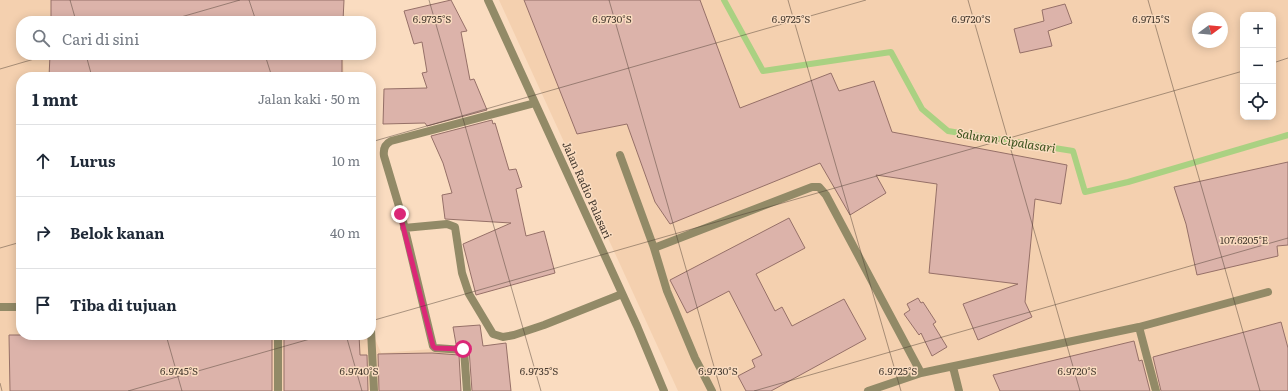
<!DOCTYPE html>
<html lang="id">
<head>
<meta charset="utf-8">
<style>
  body { margin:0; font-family:Literata,serif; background:#f6f6f7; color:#1f2937 }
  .controls { position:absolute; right:12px; top:12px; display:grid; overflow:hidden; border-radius:8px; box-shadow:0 2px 10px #0003 }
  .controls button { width:36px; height:36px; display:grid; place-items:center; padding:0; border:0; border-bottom:1px solid #e0e1e3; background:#fff; color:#1f2937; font:20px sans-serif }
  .compass { position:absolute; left:1192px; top:12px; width:36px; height:36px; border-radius:50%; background:#fff; box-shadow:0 2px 10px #0003; rotate:74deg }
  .stop { position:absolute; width:12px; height:12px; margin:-9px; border:3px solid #db2777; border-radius:50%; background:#fff }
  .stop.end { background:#db2777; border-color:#fff; box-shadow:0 1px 4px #0008 }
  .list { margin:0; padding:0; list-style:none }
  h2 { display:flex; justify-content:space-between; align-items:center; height:52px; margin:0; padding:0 16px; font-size:17px }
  h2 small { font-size:13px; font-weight:400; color:#747a83 }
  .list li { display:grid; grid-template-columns:26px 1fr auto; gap:12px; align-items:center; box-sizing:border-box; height:72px; padding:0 16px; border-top:1px solid #e0e1e3 }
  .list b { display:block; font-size:15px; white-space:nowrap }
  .list em { font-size:13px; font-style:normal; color:#747a83 }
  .icon { flex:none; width:22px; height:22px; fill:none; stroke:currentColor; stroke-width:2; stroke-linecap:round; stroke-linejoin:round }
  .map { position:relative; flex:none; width:1288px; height:391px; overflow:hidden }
  .search { position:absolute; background:#fff; box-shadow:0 2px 10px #0003; left:16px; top:16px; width:360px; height:44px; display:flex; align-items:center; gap:10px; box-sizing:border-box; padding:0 14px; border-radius:16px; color:#747a83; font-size:15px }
  .panel { position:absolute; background:#fff; box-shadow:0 2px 10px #0003; left:16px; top:72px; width:360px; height:268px; border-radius:16px }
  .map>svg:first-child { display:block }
  .built { fill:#f4d0af; fill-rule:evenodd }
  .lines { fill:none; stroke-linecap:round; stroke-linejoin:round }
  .stream { stroke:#aad182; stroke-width:6 }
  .building { fill:#dcb3aa; stroke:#967068 }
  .lane { stroke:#928a67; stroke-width:8 }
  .street { stroke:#928a67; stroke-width:8 }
  .route { stroke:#db2777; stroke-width:5 }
  .ticks { fill:none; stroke:#463a2f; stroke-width:1; stroke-opacity:0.45 }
  .labels { text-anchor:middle; stroke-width:3; stroke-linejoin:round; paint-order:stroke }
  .street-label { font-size:11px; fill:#463a2f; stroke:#fadcc0 }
  .water-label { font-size:12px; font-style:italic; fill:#39511b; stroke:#fadcc0 }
  .ticks-label { font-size:10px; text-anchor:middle; fill:#463a2f; stroke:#fadcc0; stroke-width:3; stroke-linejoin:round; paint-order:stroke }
</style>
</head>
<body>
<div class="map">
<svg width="1288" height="391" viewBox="0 0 1288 391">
  <rect width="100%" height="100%" fill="#fadcc0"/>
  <path class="built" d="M0,0h341l1,21h-321v34h322l1,22h-323v258h350v-6l10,24 77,-6 -1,44h-457z
    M499,0h789v391h-610zM1243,15h30v102h-30zM1198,18h24v24h-24z"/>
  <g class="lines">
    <path class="stream" d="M724,0l39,71 128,-19 31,57 26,22 125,20 12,41 43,-10 160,-47"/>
  </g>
  <path class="building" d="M51,0h293l-1,21h-292z
    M451,0l16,31 -6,1 9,48 4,-1 13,31 -60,16 -2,-3 -42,1 1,-35 43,-1 -5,-15 5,-1 -5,-30 -8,2 -10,-33z
    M524,0h176l40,108 91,-35 8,18 35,-10 18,51 175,33 -6,39 -26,-5 -10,103 7,15 -54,23 -15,-36 55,-20 -89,-11 8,-89 -61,-9 10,18 -36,22 -30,-52 -150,61 -15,-22 -28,-78 -50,10z
    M1065,4l7,19 -24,8 4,15 -32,7 -6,-24 30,-8 -2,-11z
    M50,55h292v22h-293z
    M492,120l1,4 2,-1 14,47 7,-1 6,18 -6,2 10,47 18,-5 11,42 -79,22 -13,-51 48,-21 -66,-4 -3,-24 10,-2 -9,-30 -12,-27z
    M1288,162v83l-11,1 1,10 -81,19 -11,-51 -12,-37z
    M789,218l16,30 -49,26 19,37 7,-4 10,19 52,-27 22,40 -95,52h-25l-8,-15 17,-9 -3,-7 10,-5 -33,-64 -42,22 -17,-33z
    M918,298l3,5 2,-1 13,20 -3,2 14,23 -15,9 -11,-23 -2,2 -15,-21 6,-4 -3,-6z
    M1281,322l7,26v43h-127l-8,-34z
    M480,325l3,21 23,-3 5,48h-39l-3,-42 -2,-4 -11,-1 -3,-17z
    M9,335h263v56h-262z
    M284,335h75l1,20h7l1,36h-84z
    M1134,341l5,20 3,-1 8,31h-150l-7,-16z
    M432,353l27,2 2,36h-82l-1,-37z"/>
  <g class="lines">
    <path class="lane" d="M620,155l34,93 13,43 28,67 17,33
      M654,248l158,-61h7l7,8 95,178 218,-46 129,-35
      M0,307h21
      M1139,327l17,64
      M371,330l3,61
      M953,367l6,24
      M278,391v-56
      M868,391l53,-18"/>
    <path class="street" d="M488,0l149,326 27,65
      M404,228l43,-4 8,3 7,46 7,21 24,40 10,3 11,-2 30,-10 78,-31
      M467,391l-3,-41 -29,-2 -2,-2 -32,-133 -17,-57c-1,-7 1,-12 7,-15l144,-38"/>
  </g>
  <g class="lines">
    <path class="route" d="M400,214l33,132 2,2 28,1"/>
  </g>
  <path class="ticks" d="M70,0l6,21M249,0l7,21M429,0l112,391M609,0l112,391M788,0l113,391M968,0l112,391M1148,0l112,391M167,21l73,-21M86,55l6,22M265,55l7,22M1273,63l15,-5M0,69l48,-14M371,142l495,-142M0,248l21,-6M371,321l872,-250M166,335l16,56M346,335l16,56M0,383l2,8M128,391l196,-56M754,391l534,-153"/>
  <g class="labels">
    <g class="street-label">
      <text transform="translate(587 190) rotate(66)" y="4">Jalan Radio Palasari</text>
    </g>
    <g class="water-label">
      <text transform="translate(1006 141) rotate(9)" y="4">Saluran Cipalasari</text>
    </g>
  </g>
  <g class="ticks-label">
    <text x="432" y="23">6.9735°S</text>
    <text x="612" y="23">6.9730°S</text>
    <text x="791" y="23">6.9725°S</text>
    <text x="971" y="23">6.9720°S</text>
    <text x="1151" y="23">6.9715°S</text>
    <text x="1244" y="244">107.6205°E</text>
    <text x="179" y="375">6.9745°S</text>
    <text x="359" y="375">6.9740°S</text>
    <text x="539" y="375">6.9735°S</text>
    <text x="718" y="375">6.9730°S</text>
    <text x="898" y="375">6.9725°S</text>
    <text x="1077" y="375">6.9720°S</text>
  </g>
</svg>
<div class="controls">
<button>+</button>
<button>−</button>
<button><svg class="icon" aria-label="locate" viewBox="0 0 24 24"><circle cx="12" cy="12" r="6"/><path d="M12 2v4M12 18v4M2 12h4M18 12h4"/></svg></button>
</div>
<svg class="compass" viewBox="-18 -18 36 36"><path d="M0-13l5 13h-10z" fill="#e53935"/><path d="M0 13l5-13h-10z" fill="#747a83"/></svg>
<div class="stop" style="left:463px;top:349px"></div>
<div class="stop end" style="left:400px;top:214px"></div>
<div class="search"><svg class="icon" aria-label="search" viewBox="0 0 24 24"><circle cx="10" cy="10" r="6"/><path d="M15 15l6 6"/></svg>Cari di sini</div>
<section class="panel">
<h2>1 mnt<small>Jalan kaki · 50 m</small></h2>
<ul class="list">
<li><svg class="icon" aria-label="ahead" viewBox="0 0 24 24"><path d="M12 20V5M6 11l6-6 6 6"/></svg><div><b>Lurus</b></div><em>10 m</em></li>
<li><svg class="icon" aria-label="right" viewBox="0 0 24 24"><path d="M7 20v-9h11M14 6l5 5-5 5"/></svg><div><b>Belok kanan</b></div><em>40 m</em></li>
<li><svg class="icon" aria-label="arrive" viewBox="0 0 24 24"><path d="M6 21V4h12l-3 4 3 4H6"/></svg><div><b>Tiba di tujuan</b></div></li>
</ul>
</section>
</div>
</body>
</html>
